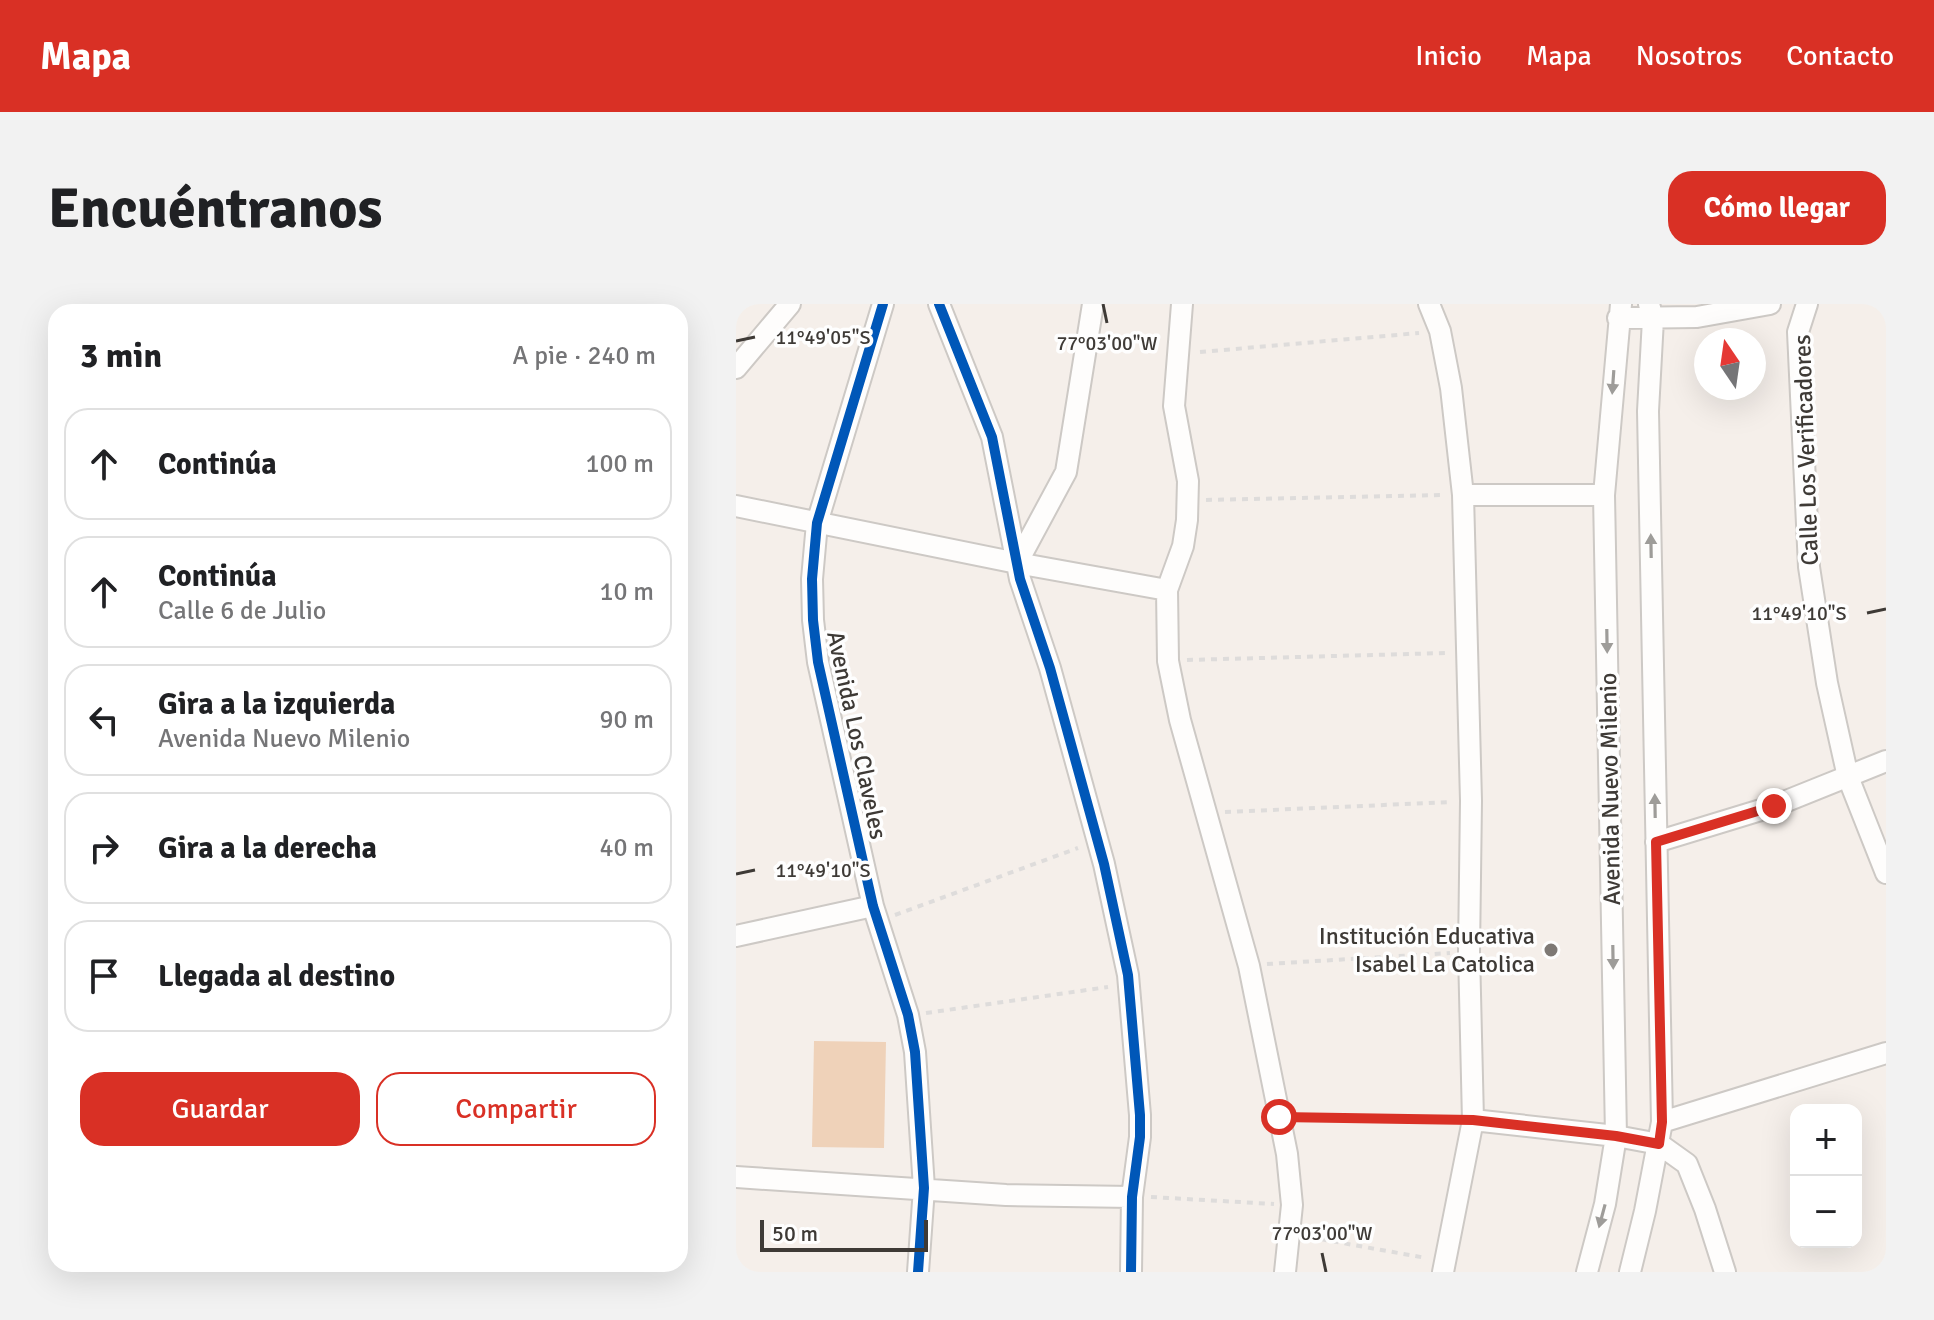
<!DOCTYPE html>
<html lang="es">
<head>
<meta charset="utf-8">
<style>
  body { margin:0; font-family:Signika,sans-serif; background:#f2f2f2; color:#202124 }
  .controls { position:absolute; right:24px; bottom:24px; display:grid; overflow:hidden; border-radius:16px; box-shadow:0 8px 32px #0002 }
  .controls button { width:72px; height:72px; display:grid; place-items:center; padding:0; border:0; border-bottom:2px solid #e0e0e0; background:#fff; color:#202124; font:40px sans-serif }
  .compass { position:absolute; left:958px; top:24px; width:72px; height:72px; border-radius:50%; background:#fff; box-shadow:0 8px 32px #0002; rotate:347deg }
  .scale { position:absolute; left:24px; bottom:20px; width:168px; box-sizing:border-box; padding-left:8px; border:4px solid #3e3a36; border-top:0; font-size:22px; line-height:28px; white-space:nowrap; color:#3e3a36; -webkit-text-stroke:6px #fefefe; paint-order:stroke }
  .stop { position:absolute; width:24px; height:24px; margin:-18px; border:6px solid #d93025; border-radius:50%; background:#fff }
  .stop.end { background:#d93025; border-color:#fff; box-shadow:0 2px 8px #0008 }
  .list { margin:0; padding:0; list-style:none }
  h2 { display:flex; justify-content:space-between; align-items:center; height:104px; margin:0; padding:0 32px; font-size:34px }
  h2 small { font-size:26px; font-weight:400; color:#757577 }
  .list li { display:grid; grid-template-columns:52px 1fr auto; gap:24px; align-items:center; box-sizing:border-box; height:112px; margin:0 16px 16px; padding:0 16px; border:2px solid #e0e0e0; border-radius:24px }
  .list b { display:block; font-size:30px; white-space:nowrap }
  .list p { margin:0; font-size:26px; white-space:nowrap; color:#757577 }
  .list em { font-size:26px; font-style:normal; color:#757577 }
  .actions { display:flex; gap:16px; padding:24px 32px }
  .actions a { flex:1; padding:18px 0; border:2px solid #d93025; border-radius:24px; text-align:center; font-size:28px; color:#d93025 }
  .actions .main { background:#d93025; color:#fff }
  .icon { flex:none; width:44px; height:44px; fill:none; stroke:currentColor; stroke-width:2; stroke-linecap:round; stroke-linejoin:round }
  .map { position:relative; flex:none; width:1150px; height:968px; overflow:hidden; border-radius:24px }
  header { display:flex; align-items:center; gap:48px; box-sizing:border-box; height:112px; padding:0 40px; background:#d93025; color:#fff }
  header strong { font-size:38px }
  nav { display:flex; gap:44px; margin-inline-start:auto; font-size:28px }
  .intro { display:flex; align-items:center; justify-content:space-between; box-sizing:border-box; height:192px; padding:0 48px }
  h1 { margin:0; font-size:56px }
  .button { padding:20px 36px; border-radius:24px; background:#d93025; color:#fff; font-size:28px; font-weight:700 }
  main { display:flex; gap:48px; padding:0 48px }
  aside { flex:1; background:#fff; border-radius:24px; box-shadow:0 8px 32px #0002 }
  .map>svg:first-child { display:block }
  .green { fill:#efd2b9 }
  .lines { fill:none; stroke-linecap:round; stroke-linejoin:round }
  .minor-casing { stroke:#cdc9c5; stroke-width:24 }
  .path { stroke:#dedcdb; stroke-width:4; stroke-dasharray:6 6; stroke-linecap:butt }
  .minor { stroke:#fefdfc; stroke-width:20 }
  .cycleway-casing { stroke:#fefefe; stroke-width:15 }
  .cycleway { stroke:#0057b8; stroke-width:10 }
  .oneway { fill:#9e9c99 }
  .route { stroke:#d93025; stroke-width:10 }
  .ticks { fill:none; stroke:#3e3a36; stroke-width:3 }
  .poi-dot { fill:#7e7975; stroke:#fefefe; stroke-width:3 }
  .labels { text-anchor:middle; stroke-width:7; stroke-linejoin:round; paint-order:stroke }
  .street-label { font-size:24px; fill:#3e3a36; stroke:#fefefe }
  .poi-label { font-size:24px; fill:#3e3a36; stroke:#fefefe; text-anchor:end }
  .ticks-label { font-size:20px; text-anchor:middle; fill:#3e3a36; stroke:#fefefe; stroke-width:7; stroke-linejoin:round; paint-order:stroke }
</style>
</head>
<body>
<header>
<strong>Mapa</strong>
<nav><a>Inicio</a><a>Mapa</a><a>Nosotros</a><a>Contacto</a></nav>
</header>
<div class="intro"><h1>Encuéntranos</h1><a class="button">Cómo llegar</a></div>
<main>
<aside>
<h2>3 min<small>A pie · 240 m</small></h2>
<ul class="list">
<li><svg class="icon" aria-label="ahead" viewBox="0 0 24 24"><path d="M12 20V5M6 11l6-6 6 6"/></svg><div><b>Continúa</b></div><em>100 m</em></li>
<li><svg class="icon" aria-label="ahead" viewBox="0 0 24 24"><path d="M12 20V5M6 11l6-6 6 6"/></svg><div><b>Continúa</b><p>Calle 6 de Julio</p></div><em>10 m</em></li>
<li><svg class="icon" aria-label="left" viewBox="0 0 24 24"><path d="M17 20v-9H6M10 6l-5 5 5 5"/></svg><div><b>Gira a la izquierda</b><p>Avenida Nuevo Milenio</p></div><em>90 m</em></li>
<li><svg class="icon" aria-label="right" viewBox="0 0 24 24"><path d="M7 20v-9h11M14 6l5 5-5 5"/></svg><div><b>Gira a la derecha</b></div><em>40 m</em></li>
<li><svg class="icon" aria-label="arrive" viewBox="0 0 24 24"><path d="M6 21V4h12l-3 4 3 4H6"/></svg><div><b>Llegada al destino</b></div></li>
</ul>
<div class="actions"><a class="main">Guardar</a><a>Compartir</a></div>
</aside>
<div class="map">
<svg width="1150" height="968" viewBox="0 0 1150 968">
  <rect width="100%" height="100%" fill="#f5efea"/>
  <path class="green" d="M78,737l72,1 -2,106 -72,-1z"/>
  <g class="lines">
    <g class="minor-casing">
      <path id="minor" d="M147,0l-66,219 -5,56 1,41 5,42 55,244 35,109 7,37 9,136 -6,84
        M203,0l53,133 28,142 30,89 54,196 24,111 12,140v22l-8,60 -1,75
        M446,0l-8,102 14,75 -1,39 -4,26 -16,44 1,71 12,59 69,246 38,188 5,51 -7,67
        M693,0l11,27 11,57 12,107 8,306 -2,151 4,168 -30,152
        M1071,0l-9,28 11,235 18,116 21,94 38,96
        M882,14l79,-1 73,-13
        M0,64l54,-64
        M727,191h141
        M0,202l281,57 150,27
        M281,259l49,-91 27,-168
        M920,538l118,-36 112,-45
        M0,632l137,-30
        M737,816l143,16 43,8 28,20 18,45 20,63
        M926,818l224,-69
        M0,873l270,18 126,2
        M851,968l18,-68 11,-68 -12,-641 17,-191
        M894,968l15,-61 17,-89 -14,-711 5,-92 -4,-15"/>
    </g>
    <path class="path" d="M464,48l219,-19
      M470,196l239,-5
      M451,356l259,-7
      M489,508l227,-10
      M159,611l183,-67
      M531,660l183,-11
      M190,709l182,-26
      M565,814l151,1
      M415,893l123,7
      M573,933l117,21"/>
    <use href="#minor" class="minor"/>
    <g class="cycleway-casing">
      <path id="cycleway" d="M147,0l-66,219 -5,56 1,41 5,42 55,244 35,109 7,37 9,136 -6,84
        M203,0l53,133 28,142 30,89 54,196 24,111 12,140v22l-8,60 -1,75"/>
    </g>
    <use href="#cycleway" class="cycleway"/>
  </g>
  <defs><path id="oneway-solid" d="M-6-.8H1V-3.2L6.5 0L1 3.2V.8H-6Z" transform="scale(2)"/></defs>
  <g class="oneway">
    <use href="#oneway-solid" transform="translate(877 78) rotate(94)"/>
    <use href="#oneway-solid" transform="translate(915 242) rotate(-91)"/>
    <use href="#oneway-solid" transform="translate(871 337) rotate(89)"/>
    <use href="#oneway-solid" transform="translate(919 502) rotate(-91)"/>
    <use href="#oneway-solid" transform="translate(877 653) rotate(89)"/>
    <use href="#oneway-solid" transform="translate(866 912) rotate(105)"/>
  </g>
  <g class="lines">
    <path class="route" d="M543,813l194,3 143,16 43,8 3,-22 -6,-280 118,-36"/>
  </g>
  <path class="ticks" d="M367,0l4,19M0,37l19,-4M1131,309l19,-4M0,570l19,-4M586,949l4,19"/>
  <circle class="poi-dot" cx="815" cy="646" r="8"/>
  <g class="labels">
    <g class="street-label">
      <text transform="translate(1070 146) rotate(-92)" y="8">Calle Los Verificadores</text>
      <text transform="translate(121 431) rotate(78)" y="8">Avenida Los Claveles</text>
      <text transform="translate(874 485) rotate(-91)" y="8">Avenida Nuevo Milenio</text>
    </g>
    <g class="poi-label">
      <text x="799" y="640">Institución Educativa<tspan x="799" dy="28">Isabel La Catolica</tspan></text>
    </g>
  </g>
  <g class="ticks-label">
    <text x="87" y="40">11°49'05"S</text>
    <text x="371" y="46">77°03'00"W</text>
    <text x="1063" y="316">11°49'10"S</text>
    <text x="87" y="573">11°49'10"S</text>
    <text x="586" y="936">77°03'00"W</text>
  </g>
</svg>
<div class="controls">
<button>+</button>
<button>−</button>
</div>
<svg class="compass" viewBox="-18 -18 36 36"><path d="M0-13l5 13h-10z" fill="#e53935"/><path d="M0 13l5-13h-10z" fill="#757577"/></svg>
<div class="scale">50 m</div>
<div class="stop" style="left:543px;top:813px"></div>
<div class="stop end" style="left:1038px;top:502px"></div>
</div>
</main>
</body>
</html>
